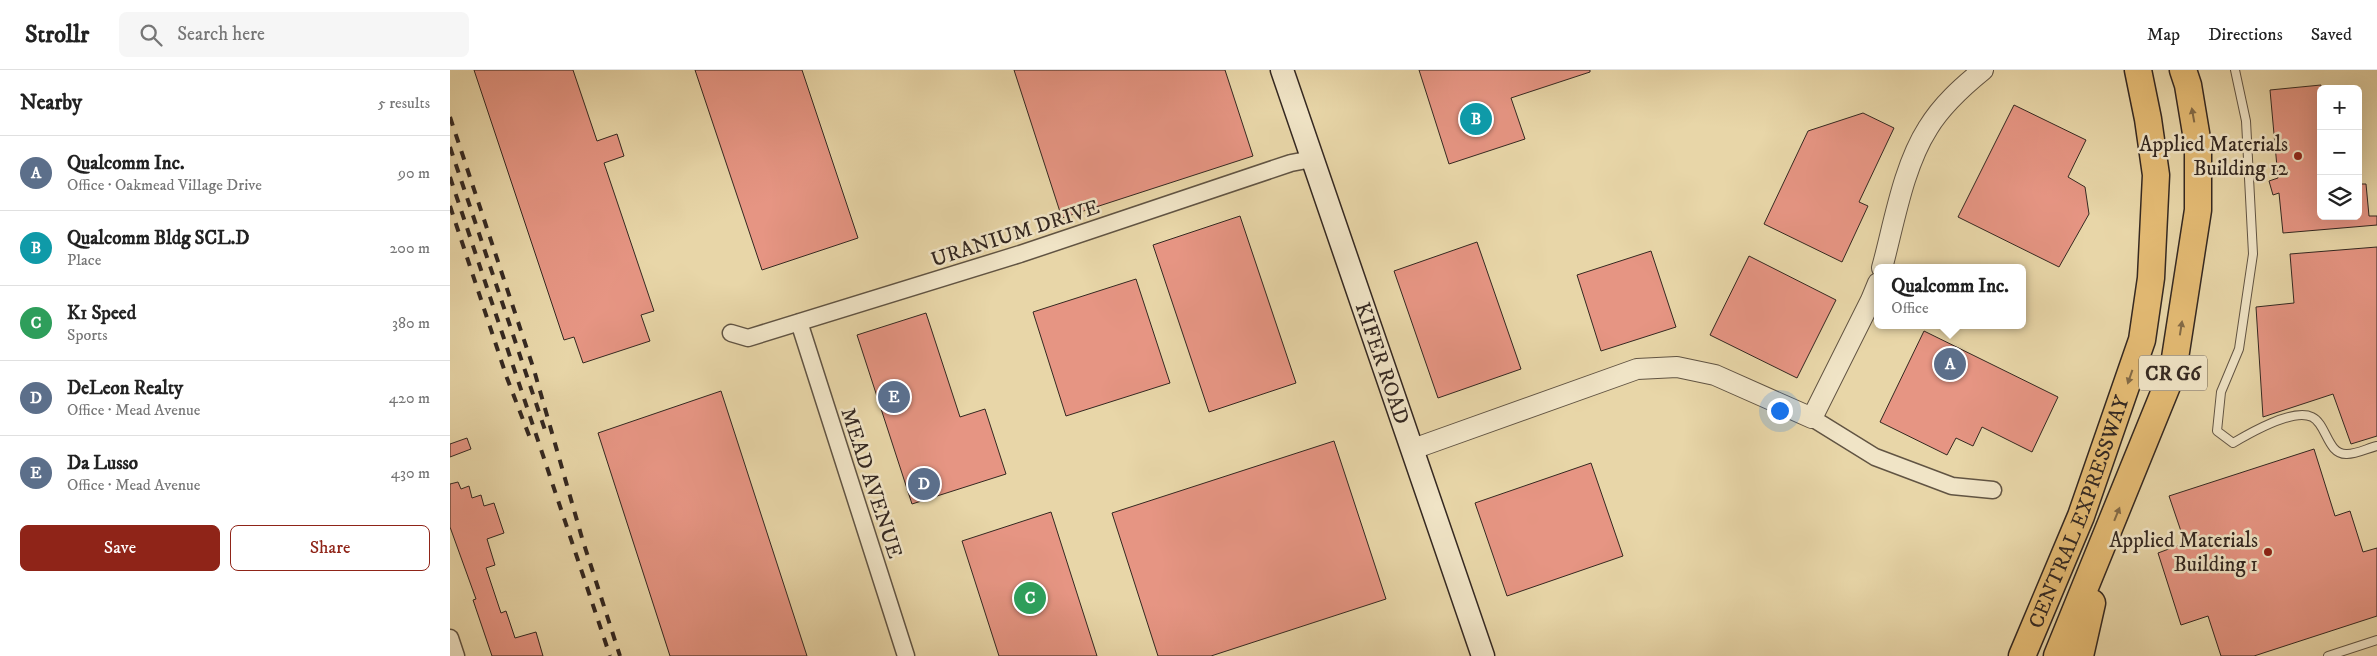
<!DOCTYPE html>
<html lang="en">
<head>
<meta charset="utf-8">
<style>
  body { margin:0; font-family:"IM FELL DW Pica",serif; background:#f6f6f6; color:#222 }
  .controls { position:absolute; right:15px; top:15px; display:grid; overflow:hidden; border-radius:8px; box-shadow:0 5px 20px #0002 }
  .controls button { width:45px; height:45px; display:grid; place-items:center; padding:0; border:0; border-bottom:1px solid #e0e0e0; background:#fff; color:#222; font:25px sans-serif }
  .you { position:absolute; left:1329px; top:340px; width:18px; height:18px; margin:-12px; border:4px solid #fff; border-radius:50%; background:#1a73e8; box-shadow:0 0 0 8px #1a73e833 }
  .badge { display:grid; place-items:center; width:32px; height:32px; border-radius:50%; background:#8f2418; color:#fff; font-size:16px; font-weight:700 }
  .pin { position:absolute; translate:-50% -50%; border:2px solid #fff; box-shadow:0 1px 5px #0006 }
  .popup { position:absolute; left:1424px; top:194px; width:152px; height:65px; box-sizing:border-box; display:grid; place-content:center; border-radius:8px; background:#fff; filter:drop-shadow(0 1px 4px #0005); font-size:16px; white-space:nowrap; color:#767676 }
  .popup b { font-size:19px; color:#222 }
  .popup::after { content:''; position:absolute; left:50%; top:100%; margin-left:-10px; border:10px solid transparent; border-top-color:#fff }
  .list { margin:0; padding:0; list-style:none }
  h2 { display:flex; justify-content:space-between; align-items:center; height:65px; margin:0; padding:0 20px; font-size:21px }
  h2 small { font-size:16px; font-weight:400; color:#767676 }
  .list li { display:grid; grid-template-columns:32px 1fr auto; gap:15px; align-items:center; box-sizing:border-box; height:75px; padding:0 20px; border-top:1px solid #e0e0e0 }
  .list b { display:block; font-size:19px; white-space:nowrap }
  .list p { margin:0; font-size:16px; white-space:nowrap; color:#767676 }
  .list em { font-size:16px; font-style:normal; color:#767676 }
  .actions { display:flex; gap:10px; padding:15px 20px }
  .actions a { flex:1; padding:11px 0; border:1px solid #8f2418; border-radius:8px; text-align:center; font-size:18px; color:#8f2418 }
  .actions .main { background:#8f2418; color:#fff }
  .icon { flex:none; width:28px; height:28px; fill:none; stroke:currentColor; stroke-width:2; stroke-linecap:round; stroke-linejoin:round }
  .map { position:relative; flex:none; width:1927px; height:586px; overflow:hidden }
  header { display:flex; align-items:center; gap:30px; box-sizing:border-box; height:70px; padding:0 25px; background:#fff; border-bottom:1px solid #e0e0e0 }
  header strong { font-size:24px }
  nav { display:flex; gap:28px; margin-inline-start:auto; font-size:18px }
  .search { width:350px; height:45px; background:#f6f6f6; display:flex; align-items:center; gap:12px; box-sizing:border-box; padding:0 18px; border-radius:8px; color:#767676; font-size:19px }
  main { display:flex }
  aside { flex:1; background:#fff }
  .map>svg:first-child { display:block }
  .building { fill:#e69583; stroke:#342821 }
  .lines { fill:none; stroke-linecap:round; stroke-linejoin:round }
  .service-casing { stroke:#615443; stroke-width:10 }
  .minor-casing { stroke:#615443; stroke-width:19 }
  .tertiary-casing { stroke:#615443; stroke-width:22 }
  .secondary-casing { stroke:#342821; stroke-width:25 }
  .trunk-casing { stroke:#342821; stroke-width:29 }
  .service { stroke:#f0e4c6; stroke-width:8 }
  .minor { stroke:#f0e4c6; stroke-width:16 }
  .tertiary { stroke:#f0e4c6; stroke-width:20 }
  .secondary { stroke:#f0e4c6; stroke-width:22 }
  .trunk { stroke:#e4bb74; stroke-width:26 }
  .rail { stroke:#342821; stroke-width:4; stroke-dasharray:9 9; stroke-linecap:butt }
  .oneway { fill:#836a46 }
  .poi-dot { fill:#8f2418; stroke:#f0e4c6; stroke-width:2 }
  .labels { text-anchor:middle; stroke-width:5; stroke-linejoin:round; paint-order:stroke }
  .shield { fill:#f0e4c6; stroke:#6c6052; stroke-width:1 }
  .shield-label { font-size:20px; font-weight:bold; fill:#342821 }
  .poi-label { font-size:21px; fill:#342821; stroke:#f0e4c6; text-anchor:end }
  .street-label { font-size:21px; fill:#342821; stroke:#f0e4c6 }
</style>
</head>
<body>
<header>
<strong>Strollr</strong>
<div class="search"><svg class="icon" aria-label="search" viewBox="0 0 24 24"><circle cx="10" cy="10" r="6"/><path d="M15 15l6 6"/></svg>Search here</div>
<nav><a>Map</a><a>Directions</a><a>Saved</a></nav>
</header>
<main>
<aside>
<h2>Nearby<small>5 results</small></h2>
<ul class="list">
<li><span class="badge" style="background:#5c6f8a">A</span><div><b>Qualcomm Inc.</b><p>Office · Oakmead Village Drive</p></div><em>90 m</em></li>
<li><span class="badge" style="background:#0f9aa8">B</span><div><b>Qualcomm Bldg SCL.D</b><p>Place</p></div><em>200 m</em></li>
<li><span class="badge" style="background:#2e9e5b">C</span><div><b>K1 Speed</b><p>Sports</p></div><em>380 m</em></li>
<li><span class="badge" style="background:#5c6f8a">D</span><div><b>DeLeon Realty</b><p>Office · Mead Avenue</p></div><em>420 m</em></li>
<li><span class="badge" style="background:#5c6f8a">E</span><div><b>Da Lusso</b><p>Office · Mead Avenue</p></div><em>430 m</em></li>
</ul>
<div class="actions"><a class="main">Save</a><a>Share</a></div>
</aside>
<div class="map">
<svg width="1927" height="586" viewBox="0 0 1927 586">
  <rect width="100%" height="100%" fill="#e8d6a8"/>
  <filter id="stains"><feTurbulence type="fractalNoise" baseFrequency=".004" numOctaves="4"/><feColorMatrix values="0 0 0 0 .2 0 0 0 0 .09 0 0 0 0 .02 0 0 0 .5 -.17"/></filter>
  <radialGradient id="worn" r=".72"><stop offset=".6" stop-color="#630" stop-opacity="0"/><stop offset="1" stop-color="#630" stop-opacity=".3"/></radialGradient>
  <path class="building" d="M24,0h99l24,71 20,-7 7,22 -20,7 50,148 -13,4 9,26 -67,22 -9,-26 -10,3z
    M245,0h107l56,168 -96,32z
    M564,0h211l28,86 -191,62z
    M969,0h171v2l-79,26 14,41 -76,25z
    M1871,15v131h37v-32h8l3,32h8v9l-94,8 -4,-40 -6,2 -4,-14 9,-3 -8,-88z
    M1564,35l72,35 -18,37 17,10 4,27 -30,53 -101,-50z
    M1413,43l31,15 -35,74 9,4 -26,56 -78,-38 44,-93z
    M790,146l56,167 -87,29 -56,-167z
    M1027,172l44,127 -83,29 -44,-127z
    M1927,177v189l-26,8 -18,-50 -70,23 -7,-110 38,-4 -4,-49z
    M1201,181l25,76 -75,24 -24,-76z
    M1299,186l87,44 -39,78 -87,-43z
    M686,209l34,104 -104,33 -33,-104z
    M476,243l34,104 25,-8 21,65 -94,30 -55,-169z
    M1474,261l134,66 -26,55 -50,-25 -9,19 -17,-8 -9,17 -67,-33z
    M271,321l86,265h-137l-72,-223z
    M17,368l4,11 -21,8v-13z
    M884,371l52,158 -175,57h-53l-46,-143z
    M1864,379l21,67 15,-5 13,41 14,-4v68l-123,40h-33l-13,-40 -27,9 -23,-72 27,-10 -16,-47z
    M1141,393l32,93 -116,40 -32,-93z
    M8,412l3,7 8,-3 3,12 9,-3 3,11 10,-3 10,30 -17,6 8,26 -9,3 15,45 5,-2 9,27 21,-6 7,24h-51l-19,-56 3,-1 -26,-72v-43z
    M601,442l46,144h-98l-37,-115z"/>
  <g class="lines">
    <g class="service-casing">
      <path id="service" d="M1785,0l11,51 7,133 -14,95 -18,43 -4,39 16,12c17,-10 60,-35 79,-26 15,7 15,38 35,37 10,0 21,-6 30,-8
        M1878,586l49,-16"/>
    </g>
    <g class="minor-casing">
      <path id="minor" d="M349,252l107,334
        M281,263l17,5 272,-84 271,-91 21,-4
        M1362,348l63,39 77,29 41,4
        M0,568l6,18"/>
    </g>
    <g class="tertiary-casing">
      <path id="tertiary" d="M1432,198c12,-44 21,-101 46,-140 14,-23 34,-41 55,-58
        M963,379l224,-80 40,-2 38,8 97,43 59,-118 7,-17"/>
    </g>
    <g class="secondary-casing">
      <g id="secondary">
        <path id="s1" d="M832,0l201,586"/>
      </g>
    </g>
    <g class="trunk-casing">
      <g id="trunk">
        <path id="s2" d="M1572,586l59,-140 61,-176 9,-62 5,-103 -8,-56 -10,-49"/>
        <path d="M1607,586l116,-285 25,-161v-65l-10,-60 -5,-15"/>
        <path d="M1630,586l12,-53"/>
      </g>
    </g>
    <use href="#service" class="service"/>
    <use href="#minor" class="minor"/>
    <use href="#tertiary" class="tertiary"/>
    <use href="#secondary" class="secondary"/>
    <use href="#trunk" class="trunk"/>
    <path class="rail" d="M0,47l84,253 48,168 38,118
      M0,77l96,286
      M0,107l160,479
      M0,136l57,172 23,60"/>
  </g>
  <defs><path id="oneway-solid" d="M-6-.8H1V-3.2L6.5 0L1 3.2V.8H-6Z" transform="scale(1.25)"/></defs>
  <g class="oneway">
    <use href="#oneway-solid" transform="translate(1743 45) rotate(-100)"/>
    <use href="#oneway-solid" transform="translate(1731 258) rotate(-81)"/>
    <use href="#oneway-solid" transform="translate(1680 307) rotate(109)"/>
    <use href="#oneway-solid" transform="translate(1667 444) rotate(-68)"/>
  </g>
  <g class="poi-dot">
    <circle cx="1848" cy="86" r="5"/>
    <circle cx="1818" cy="482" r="5"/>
  </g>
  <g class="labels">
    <rect class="shield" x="1689" y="285.5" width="68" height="35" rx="4"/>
    <g class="shield-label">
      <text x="1723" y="310">CR G6</text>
    </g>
    <g class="poi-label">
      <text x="1838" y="81">Applied Materials<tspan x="1838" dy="24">Building 12</tspan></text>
      <text x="1808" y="477">Applied Materials<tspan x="1808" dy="24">Building 1</tspan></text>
    </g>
    <g class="street-label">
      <text transform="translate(565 163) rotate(-18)" y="7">URANIUM DRIVE</text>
      <text dy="7" stroke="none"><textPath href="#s1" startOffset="310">KIFER ROAD</textPath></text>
      <text transform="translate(422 413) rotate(72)" y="7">MEAD AVENUE</text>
      <text dy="7" stroke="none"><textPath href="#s2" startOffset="155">CENTRAL EXPRESSWAY</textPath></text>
    </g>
  </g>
  <rect width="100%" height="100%" filter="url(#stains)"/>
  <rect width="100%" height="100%" fill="url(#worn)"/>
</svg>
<div class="controls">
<button>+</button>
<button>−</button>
<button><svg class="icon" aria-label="layers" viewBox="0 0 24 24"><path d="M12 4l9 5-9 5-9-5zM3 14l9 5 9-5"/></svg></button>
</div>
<div class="you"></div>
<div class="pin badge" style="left:1500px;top:294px;background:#5c6f8a">A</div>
<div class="popup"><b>Qualcomm Inc.</b>Office</div>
<div class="pin badge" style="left:1026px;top:49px;background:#0f9aa8">B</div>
<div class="pin badge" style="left:580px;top:528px;background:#2e9e5b">C</div>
<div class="pin badge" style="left:474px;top:414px;background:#5c6f8a">D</div>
<div class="pin badge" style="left:444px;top:327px;background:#5c6f8a">E</div>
</div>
</main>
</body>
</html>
